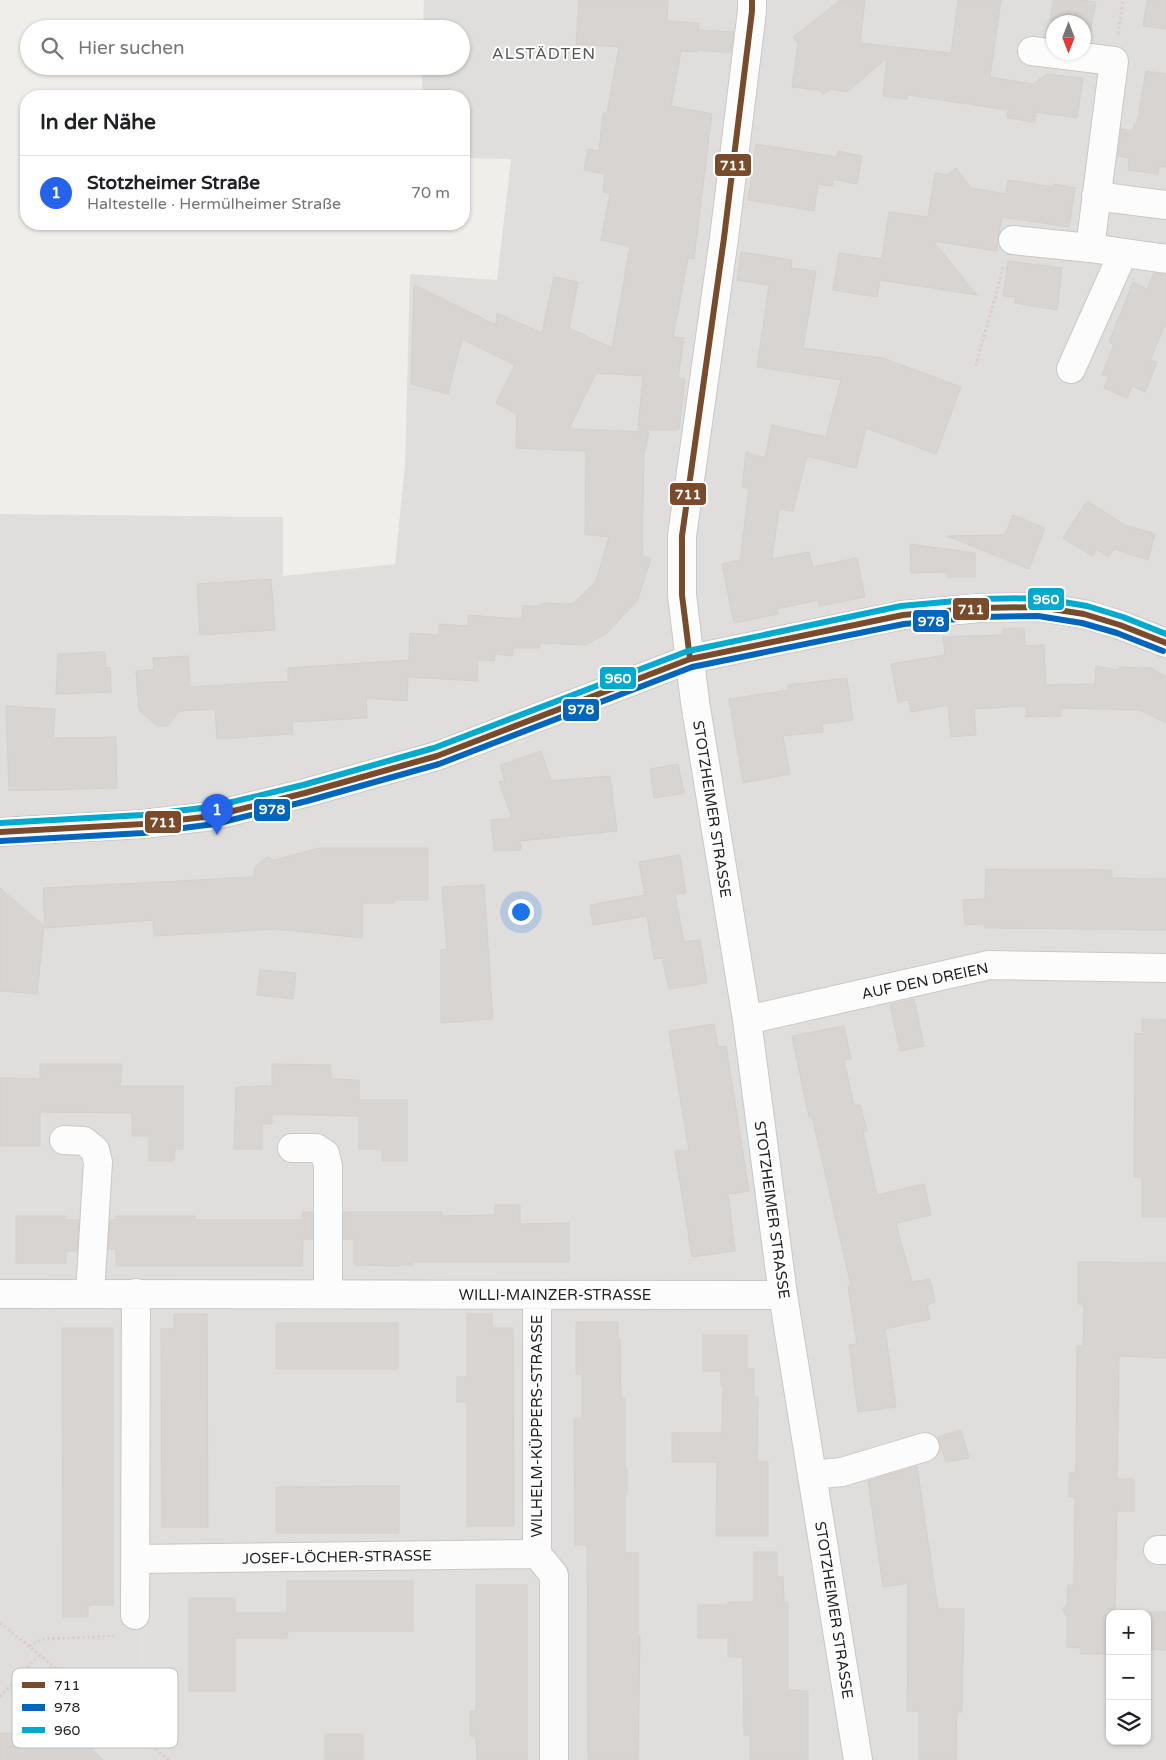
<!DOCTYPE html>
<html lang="de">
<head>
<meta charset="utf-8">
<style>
  body { margin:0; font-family:"Varela Round",sans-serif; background:#f2f2f2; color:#202124 }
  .controls { position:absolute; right:15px; bottom:15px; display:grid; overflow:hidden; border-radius:10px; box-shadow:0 1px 4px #0004 }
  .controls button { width:45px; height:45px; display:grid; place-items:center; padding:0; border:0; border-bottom:1px solid #e0e0e0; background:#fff; color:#202124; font:25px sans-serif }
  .compass { position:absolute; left:1046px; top:15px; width:45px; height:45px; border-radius:50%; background:#fff; box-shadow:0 1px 4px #0004; rotate:180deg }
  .you { position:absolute; left:520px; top:911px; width:18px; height:18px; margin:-12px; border:4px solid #fff; border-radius:50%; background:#1a73e8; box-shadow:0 0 0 8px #1a73e833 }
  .badge { display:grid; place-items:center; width:32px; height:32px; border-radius:50%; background:#2563eb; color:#fff; font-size:16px; font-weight:700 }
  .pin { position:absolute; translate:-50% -41px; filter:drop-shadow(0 1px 2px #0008) }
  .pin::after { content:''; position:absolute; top:26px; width:18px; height:15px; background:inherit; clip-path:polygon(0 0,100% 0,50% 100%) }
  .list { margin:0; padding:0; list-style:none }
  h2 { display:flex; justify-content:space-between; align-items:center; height:65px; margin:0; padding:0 20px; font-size:21px }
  h2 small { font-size:16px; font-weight:400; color:#757577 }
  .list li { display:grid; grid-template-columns:32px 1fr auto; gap:15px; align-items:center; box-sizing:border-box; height:75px; padding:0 20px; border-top:1px solid #e0e0e0 }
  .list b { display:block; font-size:19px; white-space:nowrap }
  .list p { margin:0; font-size:16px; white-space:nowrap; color:#757577 }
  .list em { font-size:16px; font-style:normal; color:#757577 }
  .icon { flex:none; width:28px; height:28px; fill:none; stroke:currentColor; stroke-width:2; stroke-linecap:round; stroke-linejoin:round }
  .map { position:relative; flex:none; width:1166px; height:1760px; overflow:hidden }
  .search { position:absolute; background:#fff; box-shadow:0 1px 4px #0004; left:20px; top:20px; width:450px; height:55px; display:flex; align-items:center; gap:12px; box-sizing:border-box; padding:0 18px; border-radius:28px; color:#757577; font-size:19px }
  .panel { position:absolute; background:#fff; box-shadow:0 1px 4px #0004; left:20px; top:90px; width:450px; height:140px; border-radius:20px }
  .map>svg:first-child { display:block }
  .residential { fill:#dfdedc; fill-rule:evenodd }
  .parking { fill:#e0dfde }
  .building { fill:#d7d4d2; stroke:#d3d0cc }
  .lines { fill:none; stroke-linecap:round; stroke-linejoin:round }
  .minor-casing { stroke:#c9c8c7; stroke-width:30 }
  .path { stroke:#dccecd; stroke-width:3; stroke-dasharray:2.5 2.5; stroke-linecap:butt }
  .minor { stroke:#fdfcfc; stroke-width:28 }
  .bus-1-casing { stroke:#fff; stroke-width:10 }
  .bus-2-casing { stroke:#fff; stroke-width:10 }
  .bus-3-casing { stroke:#fff; stroke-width:10 }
  .bus-1 { stroke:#7a4b2a; stroke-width:6 }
  .bus-2 { stroke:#0065bd; stroke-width:6 }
  .bus-3 { stroke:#00a9ce; stroke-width:6 }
  .labels { text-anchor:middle; stroke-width:4; stroke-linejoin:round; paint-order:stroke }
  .street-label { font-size:15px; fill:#222; stroke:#fff }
  .neighbourhood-label { font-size:16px; letter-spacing:1px; fill:#555; stroke:#fff }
  .key { fill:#fff; stroke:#bdbdbd; stroke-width:1 }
  .key-label { font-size:14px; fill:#222 }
  .line-badge { stroke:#fff; stroke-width:2 }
  .badge-label { font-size:14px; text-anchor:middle; font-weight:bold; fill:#fff }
</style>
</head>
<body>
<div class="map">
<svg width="1166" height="1760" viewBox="0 0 1166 1760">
  <rect width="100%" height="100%" fill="#f0eeeb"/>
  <path class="residential" d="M424,0h742v1760h-1166v-1246l283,3v59l112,-12 10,-99 5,-191 87,6 14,-121 -47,-1v-62h-42v-30h39v-37h-38zM1054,22h30v30h-30zM1110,1614h37v127h-37z"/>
  <path class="parking" d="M140,1617h36v50h-37z"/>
  <path class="building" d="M579,0h89l-1,21 32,2 -1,7 36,2 -3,21 -34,-3v2l-16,-1 -10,55 41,8 -18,145 -6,-1 -15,79 11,1 -6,40 7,1 -6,51h-41l5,-54 -47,-3 -27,56 80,3 -5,22 -2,102 9,2 -14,43 -30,32 -21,12 -46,-2 -1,5h-26l-1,8 -17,-2 -1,7 -16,-1 -1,21 -69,-4 -1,24 -41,-3 1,20 -75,4 1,12 -76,5 -2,-30 -35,2 -13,15h-10l-18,-16 -3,-39 18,-1 -1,-12 35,-2 2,31 98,-6v-13l121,-8 1,-27 29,2v-11l29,2v-11l54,4 1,-13h16l4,-3 30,1 23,-23 13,-44 -24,-3 1,-83 -70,-3 1,-34 -21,-11 19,-38 -53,-26 -14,55 -37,-10 3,-99 82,40 1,-12 45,20 12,-56 24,5 -9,46 43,20 18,-102 -29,-6 9,-47 -7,-1 2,-18 -21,-4 4,-21 11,2 4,-38h4l12,-66 -43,-3z
    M841,0h24l-5,43 91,10 7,-53h43l-11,77 43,7 14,-10 36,4 -6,40 -41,-6 -1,10 -28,-4 1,-8 -100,-15 -1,4 -24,-3 4,-38 -40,34 -17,-3 -6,5 -5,-4 -27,-3 6,-44 -5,-6z
    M1053,0h30l13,2 -7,35 -5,-1v-14h-30v3l-4,-5z
    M1147,0h19v29l-23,-3z
    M1146,71l20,3v93l-7,-1 -1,8 -30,-4 1,-12 -11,-2 3,-27 12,2 1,-7h3z
    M756,144l81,13 1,-6 24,5 -5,28 -24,-5 -1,7 -14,-2 -4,27 -66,-11z
    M956,168l15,20 35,6 2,-14 46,7v-3l21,4 -6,39 -67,-10 -4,21 -1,13 -64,-10 44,54 -97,-15 -3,17 -44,-7 6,-37 43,6 7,-47 39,5 7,-44 12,2z
    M741,252l51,8 -1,8 25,3 -13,77 80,10 78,29 -25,67 -70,-26 -10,40 -49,-12 -14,55 -14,-2 -7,50 37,-7 4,15 44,-9 8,39 -46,9 -1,-6 -41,9 1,5 -44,9 -12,-59 18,-4 9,-71 -7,-2 4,-35 19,6 7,-33 54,12 15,-57 -84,-13 12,-82 -32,-5z
    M1008,261l54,7 -5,42 -42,-7 1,-6 -13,-1z
    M1154,273l12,1v49l-16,37 7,2 -12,30 -13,-6 -5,12 -23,-10 5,-11 -7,-3 12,-29 -5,-3 24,-60 14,7z
    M1087,501l38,24 30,9 -7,26 -34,-11 -6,8 -12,-8 -4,7 -29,-18z
    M1013,515l32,13 -16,41 -82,-33 58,-1z
    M910,544l65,9v24h-28v-5l-36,1z
    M271,579l4,51 -75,5 -3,-51z
    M1024,628l1,18 19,-1 2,40 49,-1 1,-18 22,4 1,-3 32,1 15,8v47l-26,-13 -79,-2v8l-35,1v-11l-52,3 2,26 -25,2 -3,-32 -37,7 -2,-12 -11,2 -7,-38 54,-9 -2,-18 60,-2v-6z
    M105,652l1,16 4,-1 1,25 -55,2 2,-40z
    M847,678l6,42 -31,4 1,8 -40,4 7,38 -47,9 -14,-84 59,-9v-5z
    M6,706l49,3 -2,29 63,-1 1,51 -108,3z
    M541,751l10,30 59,-5 7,55 -97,10 1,9 -27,1 -3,-31 21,-2 -13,-36 6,-1 -5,-16z
    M678,764l6,29 -30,5 -4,-29z
    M320,848h108v52h-34v3h-31l-1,35 -84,-9 -124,7 -1,-16 -108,8 -2,-40 211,-11 1,-10 12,-10 7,3z
    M680,855l6,38 -11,1 9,48 16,-2 7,43 -38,6 -7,-31 -8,1 -7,-43 -54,9 -3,-20 55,-10 -6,-33z
    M986,869l126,1v8l54,1v51l-181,-2v-4l-20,1 -2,-25 22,-1z
    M484,885l9,134 -52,4v-73l6,-1 -5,-62z
    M0,888l44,38 -7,68 -37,-3z
    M260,970l36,3 -3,26 -36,-4z
    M914,999l10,47 -24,5 -10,-46z
    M1142,1019l24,1v197h-24v-40h-8l1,-144 7,1z
    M714,1024l4,23 8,-1 23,145 -21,3 7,57 -43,6 -17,-106h14l-20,-120z
    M844,1026l7,33 -7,1 10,46 6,-1 7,26 -4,1 14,63 47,-11 7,31 -35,8 16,59 18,-3 5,23 -8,3 3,14 -45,10 11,78 -38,5 -9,-67 8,-1 -9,-58h3l-39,-170 -3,1 -17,-81z
    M40,1064h82l-2,22h63v63h-8l-1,12h-25v-25h-17v-23l-92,-1v34h-40v-68l40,1z
    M272,1064l59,1v14l28,1v20h48v61h-25v-12h-23v-33l-87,-2v10h-10v25h-28l2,-62 36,-1z
    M495,1205h25v19l49,-1v39h-156v3h-15v1l-44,-1v-26h-10v-27h98v4l53,-1z
    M303,1212h9v27h-9l-1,27h-186v-17h-8l2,-29h6v-4h79v4h107z
    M16,1216h50v4h13l-2,31h-11v12h-50z
    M1078,1262l88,1v95l-47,-2 -2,123h17v32h-17l-2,101h51v38l-19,-1v-35h-37v40h-29v-6l-14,-1v-31l-5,-6 5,-6 1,-19h6l1,-88h-6v-24h7l1,-127h6l1,-42h-6z
    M174,1314h33l1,213h-46l-1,-198h13z
    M467,1314h25v14h21l1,198h-47v-124h-10v-25h10z
    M576,1322h42v18l2,-1 1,59h4v71h2v25h-2v59h13v82h2l-2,125h-50l-1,-215h-12l-1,-126h8v-45h-6z
    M276,1323h122v46h-122z
    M62,1328h51v277h-25v12h-25z
    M703,1335h44v34h7v28h4l-1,64 11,1v74h-52l1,-74h-45v-29h50l1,-48h-2v-14h-18z
    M961,1430l8,28 -23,4 -8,-25z
    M917,1466l21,143h26l-2,103h-5l-1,48h-37v-49h-12l1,-128 -25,4 -15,-106z
    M399,1486v47h-123v-46z
    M754,1552h23v25h6l1,25h4v88l20,1v69h-58v-25h-6l-1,-78h-15v-19h-30v-33h30v-3h26z
    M287,1581h126v50h-125l-1,7h-52v53h-46v-93h46v15h52z
    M476,1585h51v175h-50l-1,-24h-6v-25h6z
    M22,1727l49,1 32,32h-103v-27l22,1z
    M325,1734h38v26h-38z"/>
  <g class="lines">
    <g class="minor-casing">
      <path id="minor" d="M752,0v11l-28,227 -42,298v59l13,107 52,318 36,275 75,465
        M1032,51l82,10 -24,187
        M1096,196l70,9
        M1013,240l77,8 76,11
        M1071,369l52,-116
        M0,832l143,-8 70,-8 92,-23 132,-37 253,-97 213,-44 76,-7 60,-1 45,7 36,11 46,18
        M747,1020l242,-55 177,3
        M64,1140l20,1 11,9 3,12 -8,132
        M292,1148h24l9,6 3,12v128
        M0,1294l783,1
        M537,1296v258l17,21v185
        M812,1475l30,-3 83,-25
        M1158,1550h8
        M136,1559l401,-5
        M135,1615l1,-322"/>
    </g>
    <path class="path" d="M1118,34l5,-34
      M976,366c8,-34 20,-66 27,-101
      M0,1623l169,137
      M29,1646l14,-7 70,-3 2,-1
      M0,1697l38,-41"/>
    <use href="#minor" class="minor"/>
    <g class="bus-1-casing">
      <path id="bus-1" d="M690,659l-8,-64v-59l42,-298 28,-227v-11
        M0,832l143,-8 70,-8 92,-23 132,-37 253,-97 213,-44 76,-7 60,-1 45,7 36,11 46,18"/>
    </g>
    <g class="bus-2-casing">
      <path id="bus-2" d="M0,841l143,-8 72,-9 92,-23 132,-37 253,-97 212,-43 75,-7 59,-1 44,7 35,10 46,18"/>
    </g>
    <g class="bus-3-casing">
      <path id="bus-3" d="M0,823l142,-8 69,-8 92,-22 131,-37 254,-97 213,-45 77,-7 62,-1 47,8 36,11 43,17"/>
    </g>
    <use href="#bus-1" class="bus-1"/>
    <use href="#bus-2" class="bus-2"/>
    <use href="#bus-3" class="bus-3"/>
  </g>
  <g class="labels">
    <g class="street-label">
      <text transform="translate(712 809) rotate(81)" y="5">STOTZHEIMER STRASSE</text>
      <text transform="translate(925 981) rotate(-12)" y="5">AUF DEN DREIEN</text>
      <text transform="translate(772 1210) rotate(82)" y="5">STOTZHEIMER STRASSE</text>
      <text x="555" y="1300">WILLI-MAINZER-STRASSE</text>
      <text transform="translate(537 1426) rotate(-90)" y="5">WILHELM-KÜPPERS-STRASSE</text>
      <text transform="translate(337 1557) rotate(-1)" y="5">JOSEF-LÖCHER-STRASSE</text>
      <text transform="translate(834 1610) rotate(81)" y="5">STOTZHEIMER STRASSE</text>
    </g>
    <g class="neighbourhood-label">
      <text x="544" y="59">ALSTÄDTEN</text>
    </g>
  </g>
  <rect x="12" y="1668" width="166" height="80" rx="8" class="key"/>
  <rect x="22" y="1682" width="23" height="6" fill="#7a4b2a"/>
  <rect x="22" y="1704" width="23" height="7" fill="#0065bd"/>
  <rect x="22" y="1727" width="23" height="6" fill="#00a9ce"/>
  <g class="key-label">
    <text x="54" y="1690">711</text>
    <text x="54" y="1712">978</text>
    <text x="54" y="1735">960</text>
  </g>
  <g class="line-badge">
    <rect x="714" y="153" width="38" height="24" rx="5" fill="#7a4b2a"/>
    <rect x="669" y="482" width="38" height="24" rx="5" fill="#7a4b2a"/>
    <rect x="1027" y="587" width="38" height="24" rx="5" fill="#00a9ce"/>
    <rect x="952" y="597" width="38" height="24" rx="5" fill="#7a4b2a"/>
    <rect x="912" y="609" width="38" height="24" rx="5" fill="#0065bd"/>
    <rect x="599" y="666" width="38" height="24" rx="5" fill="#00a9ce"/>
    <rect x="562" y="698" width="38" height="24" rx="5" fill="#0065bd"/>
    <rect x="253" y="798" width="38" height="24" rx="5" fill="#0065bd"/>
    <rect x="144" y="810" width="38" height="24" rx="5" fill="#7a4b2a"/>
  </g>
  <g class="badge-label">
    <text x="733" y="170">711</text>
    <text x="688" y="499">711</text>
    <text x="1046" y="604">960</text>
    <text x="971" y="614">711</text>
    <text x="931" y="626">978</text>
    <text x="618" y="683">960</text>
    <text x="581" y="714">978</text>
    <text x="272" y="814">978</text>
    <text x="163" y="827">711</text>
  </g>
</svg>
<div class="controls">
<button>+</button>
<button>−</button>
<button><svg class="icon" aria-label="layers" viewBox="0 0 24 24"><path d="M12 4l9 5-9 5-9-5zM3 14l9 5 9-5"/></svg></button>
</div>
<svg class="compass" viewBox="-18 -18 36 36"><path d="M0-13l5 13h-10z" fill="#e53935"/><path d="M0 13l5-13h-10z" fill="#757577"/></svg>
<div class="you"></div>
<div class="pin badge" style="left:217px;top:835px">1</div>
<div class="search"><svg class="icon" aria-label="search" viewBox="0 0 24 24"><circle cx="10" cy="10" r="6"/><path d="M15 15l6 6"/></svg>Hier suchen</div>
<section class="panel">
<h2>In der Nähe<small></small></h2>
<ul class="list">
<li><span class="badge">1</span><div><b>Stotzheimer Straße</b><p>Haltestelle · Hermülheimer Straße</p></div><em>70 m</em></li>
</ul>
</section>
</div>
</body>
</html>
